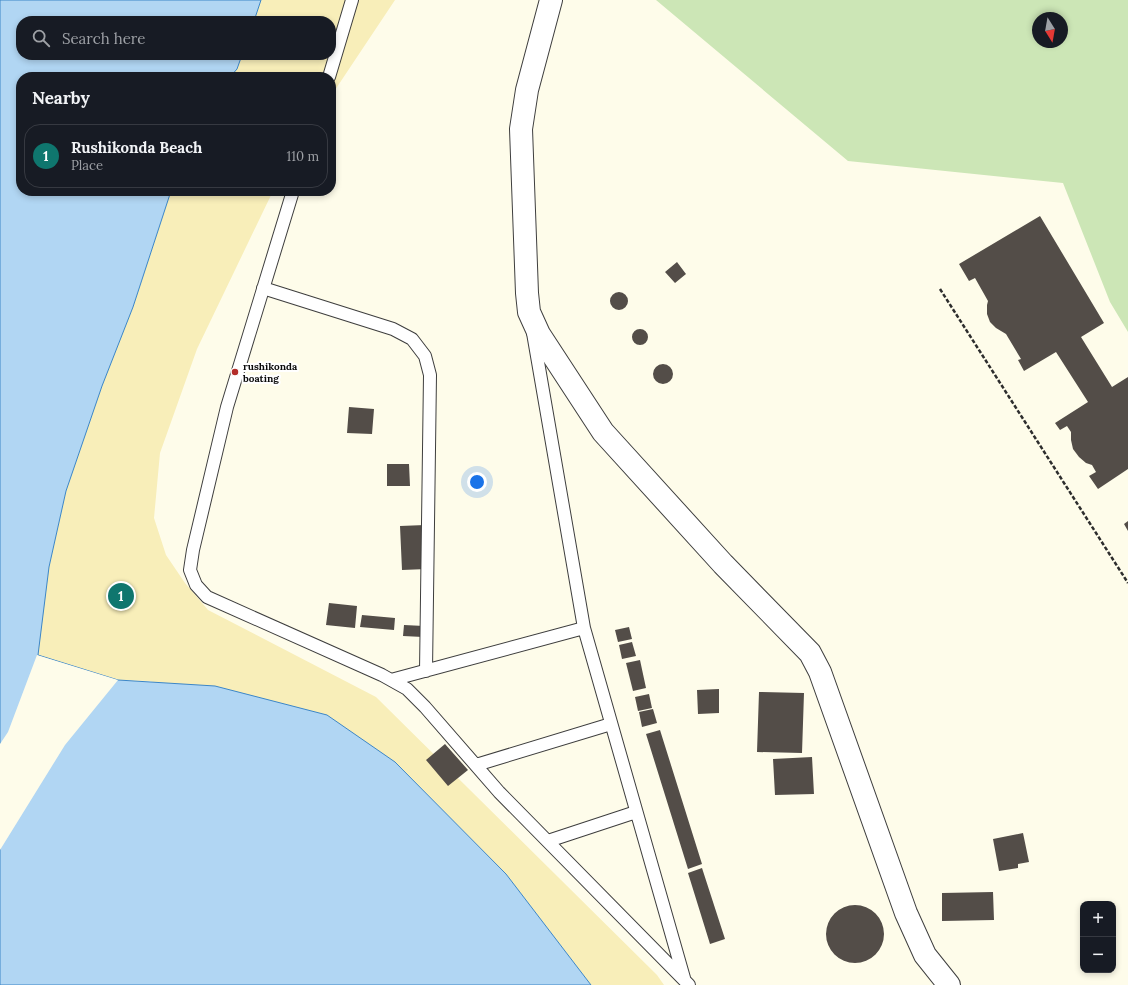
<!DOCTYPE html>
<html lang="en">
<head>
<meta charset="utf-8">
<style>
  body { margin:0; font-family:Lora,serif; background:#20242c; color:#f1f3f6 }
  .controls { position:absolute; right:12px; bottom:12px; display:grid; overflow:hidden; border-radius:8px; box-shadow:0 2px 6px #0003 }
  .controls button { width:36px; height:36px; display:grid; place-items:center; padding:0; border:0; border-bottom:1px solid #363941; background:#171b24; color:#f1f3f6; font:20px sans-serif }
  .compass { position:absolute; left:1032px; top:12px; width:36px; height:36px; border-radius:50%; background:#171b24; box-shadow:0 2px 6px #0003; rotate:169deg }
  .you { position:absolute; left:477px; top:482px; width:14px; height:14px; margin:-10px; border:3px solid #fff; border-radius:50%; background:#1a73e8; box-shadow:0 0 0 6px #1a73e833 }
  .badge { display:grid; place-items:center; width:26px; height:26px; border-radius:50%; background:#0f766e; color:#fff; font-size:13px; font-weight:700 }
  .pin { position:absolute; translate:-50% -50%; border:2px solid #fff; box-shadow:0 1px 4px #0006 }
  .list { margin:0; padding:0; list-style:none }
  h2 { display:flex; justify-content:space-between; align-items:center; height:52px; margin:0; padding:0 16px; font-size:17px }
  h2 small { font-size:13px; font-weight:400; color:#9ea1a6 }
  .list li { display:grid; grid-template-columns:26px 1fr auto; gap:12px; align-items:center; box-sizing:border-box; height:64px; margin:0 8px 8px; padding:0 8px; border:1px solid #363941; border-radius:16px }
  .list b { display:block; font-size:15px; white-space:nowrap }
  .list p { margin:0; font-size:13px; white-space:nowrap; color:#9ea1a6 }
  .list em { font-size:13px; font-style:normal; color:#9ea1a6 }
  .icon { flex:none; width:22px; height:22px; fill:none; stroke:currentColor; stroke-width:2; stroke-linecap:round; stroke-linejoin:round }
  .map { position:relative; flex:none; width:1128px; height:985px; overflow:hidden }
  .search { position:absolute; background:#171b24; box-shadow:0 2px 6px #0003; left:16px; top:16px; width:320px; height:44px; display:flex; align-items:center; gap:10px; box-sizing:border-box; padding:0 14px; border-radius:16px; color:#9ea1a6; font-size:15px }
  .panel { position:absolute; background:#171b24; box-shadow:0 2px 6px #0003; left:16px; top:72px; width:320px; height:124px; border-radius:16px }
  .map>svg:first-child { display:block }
  .green { fill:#cce6b6; fill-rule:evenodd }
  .sand { fill:#f8eeb9 }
  .water { fill:#b1d6f3; stroke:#3c86c7 }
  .pier { fill:#fefcea }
  .building { fill:#534d48 }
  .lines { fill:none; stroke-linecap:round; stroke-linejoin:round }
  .service-casing { stroke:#3e3e3e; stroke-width:14 }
  .tertiary-casing { stroke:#3e3e3e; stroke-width:24 }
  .path { stroke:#2d2d2d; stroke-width:2.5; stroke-dasharray:4 2; stroke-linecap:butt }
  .service { stroke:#fff; stroke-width:12 }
  .tertiary { stroke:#fff; stroke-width:22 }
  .poi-dot { fill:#b42d2a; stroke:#fff; stroke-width:1.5 }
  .labels { text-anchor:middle; stroke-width:4; stroke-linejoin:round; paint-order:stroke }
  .poi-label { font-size:10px; font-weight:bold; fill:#0b0b0b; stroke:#fff; text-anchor:start }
</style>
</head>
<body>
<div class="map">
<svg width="1128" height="985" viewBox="0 0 1128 985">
  <rect width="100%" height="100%" fill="#fefcea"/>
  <path class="green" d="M656,0h472v332l-18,-30 -47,-119 -215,-22zM1038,18h24v24h-24z"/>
  <path class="sand" d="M261,0h134l-64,96v-19h-101l7,-8 5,-14h89v-34h-77z
    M171,191h102l-76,158 -37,104 -6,65 12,37 19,28 23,27 168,87 281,278 7,10h-73l-85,-111 -111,-112 -245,-81 -32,-1 -81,-25 12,-88 17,-76 36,-105 31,-79z"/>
  <path class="water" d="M0,0h261l-7,21h-233v34h221l-5,14 -7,8h-209v114h150l-38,116 -31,79 -36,105 -17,76 -11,88 80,25 97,6 112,29 68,47 111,112 85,111h-591z"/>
  <path class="pier" d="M37,655l81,25 -53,65 -65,105v-106l8,-12z"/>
  <path class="building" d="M1040,216l64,107 -23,14 31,50 16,-10v92l-30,20 -9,-13 7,-4 -4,-7 -6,-2 -7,-6 -6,-8 -2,-9v-8l-4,-6 -7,4 -5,-7 33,-21 -32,-50 -32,19 -6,-11 3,-1 -15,-25 -10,-6 -6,-6 -3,-8v-9l1,-4 -13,-23 -6,3 -10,-17z
    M677,262l9,12 -11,9 -10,-11z
    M610 301a9 9 0 1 1 18 0a9 9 0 1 1-18 0Z
    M632 337a8 8 0 1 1 16 0a8 8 0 1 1-16 0Z
    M653 374a10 10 0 1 1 20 0a10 10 0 1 1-20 0Z
    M349,407l25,2 -2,25 -25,-1z
    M387,464h22l1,22h-23z
    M1128,521v10l-4,-7z
    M425,525l2,44 -25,1 -2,-44z
    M329,603l28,3 -2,22 -29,-3z
    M362,615l33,3 -1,12 -34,-3z
    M404,625l20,1 -1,11 -20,-1z
    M629,627l3,12 -14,3 -3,-12z
    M632,642l4,14 -14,3 -3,-14z
    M640,660l6,28 -13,3 -7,-28z
    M719,689v24l-21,1 -1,-24z
    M759,692l45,1 -2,60 -45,-1z
    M649,694l3,14 -14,3 -3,-14z
    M653,709l4,14 -15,4 -3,-15z
    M660,730l42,134 -14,5 -42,-135z
    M445,744l23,26 -20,16 -22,-26z
    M812,757l2,37 -39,1 -2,-36z
    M1023,833l6,29 -11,2v4l-19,3 -6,-32z
    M702,868l23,71 -15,5 -22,-71z
    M993,892l1,28 -52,1v-28z
    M826 934a29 29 0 1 1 58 0a29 29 0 1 1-58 0Z"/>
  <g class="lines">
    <g class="service-casing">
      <path id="service" d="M329,77l23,-77
        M293,191l-66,216 -34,143 -3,20 6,15 11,12 175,78 25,14 18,18 74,85 190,193
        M263,288l130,41 19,10 13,17 5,19 -4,296
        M533,333l51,295 100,350
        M391,680l193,-52
        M476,765l135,-41
        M548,841l88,-29"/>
    </g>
    <g class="tertiary-casing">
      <path id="tertiary" d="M551,0l-24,90 -6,39 6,164 2,19 10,22 64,98 120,132 87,89 10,19 86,241 19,42 24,30"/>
    </g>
    <path class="path" d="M940,289l188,294"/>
    <use href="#service" class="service"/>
    <use href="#tertiary" class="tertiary"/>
  </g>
  <circle class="poi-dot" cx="235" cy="372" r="4"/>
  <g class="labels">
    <g class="poi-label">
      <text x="243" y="370">rushikonda<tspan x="243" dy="12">boating</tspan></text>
    </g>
  </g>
</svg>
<div class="controls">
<button>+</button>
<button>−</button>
</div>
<svg class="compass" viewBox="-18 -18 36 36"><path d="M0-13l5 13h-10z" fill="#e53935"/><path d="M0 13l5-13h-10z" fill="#9ea1a6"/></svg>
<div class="you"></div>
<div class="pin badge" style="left:121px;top:596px">1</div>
<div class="search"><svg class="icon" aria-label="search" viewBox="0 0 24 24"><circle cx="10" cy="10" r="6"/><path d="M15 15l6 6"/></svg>Search here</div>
<section class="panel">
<h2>Nearby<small></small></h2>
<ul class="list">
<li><span class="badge">1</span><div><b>Rushikonda Beach</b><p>Place</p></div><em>110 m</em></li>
</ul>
</section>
</div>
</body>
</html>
